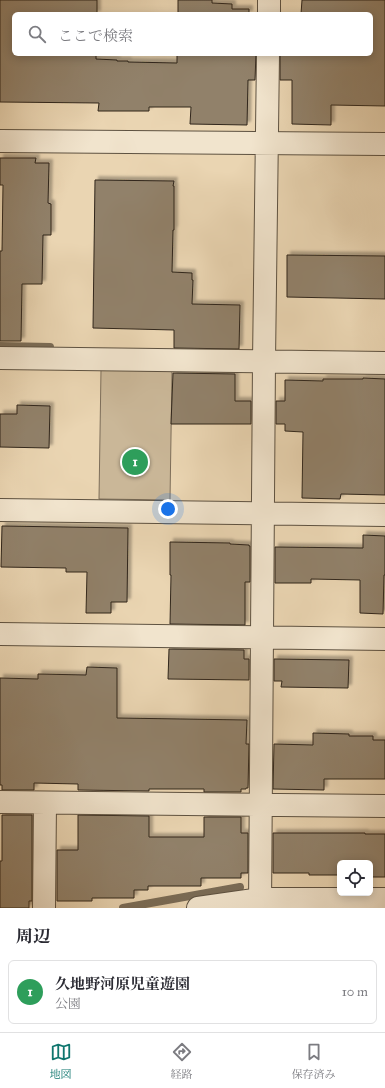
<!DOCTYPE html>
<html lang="ja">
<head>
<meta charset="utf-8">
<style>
  body { margin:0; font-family:"IM FELL Great Primer","Noto Serif JP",serif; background:#f2f2f3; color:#2b2b33 }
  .controls { position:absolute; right:12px; bottom:12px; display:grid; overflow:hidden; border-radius:6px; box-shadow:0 2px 10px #0003 }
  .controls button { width:36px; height:36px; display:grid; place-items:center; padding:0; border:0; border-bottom:1px solid #e1e1e2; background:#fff; color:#2b2b33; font:20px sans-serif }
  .you { position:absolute; left:168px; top:509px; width:14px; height:14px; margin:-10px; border:3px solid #fff; border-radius:50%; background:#1a73e8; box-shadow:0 0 0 6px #1a73e833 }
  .badge { display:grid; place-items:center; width:26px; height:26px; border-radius:50%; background:#0f766e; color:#fff; font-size:13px; font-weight:700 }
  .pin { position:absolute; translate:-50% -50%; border:2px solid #fff; box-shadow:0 1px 4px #0006 }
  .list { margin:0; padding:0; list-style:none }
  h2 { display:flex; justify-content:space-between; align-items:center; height:52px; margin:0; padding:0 16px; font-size:17px }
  h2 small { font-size:13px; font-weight:400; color:#7c7c81 }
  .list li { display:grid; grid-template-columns:26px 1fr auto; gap:12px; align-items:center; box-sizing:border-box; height:64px; margin:0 8px 8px; padding:0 8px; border:1px solid #e1e1e2; border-radius:6px }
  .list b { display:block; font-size:15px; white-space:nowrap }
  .list p { margin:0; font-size:13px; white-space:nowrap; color:#7c7c81 }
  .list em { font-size:13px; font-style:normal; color:#7c7c81 }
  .icon { flex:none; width:22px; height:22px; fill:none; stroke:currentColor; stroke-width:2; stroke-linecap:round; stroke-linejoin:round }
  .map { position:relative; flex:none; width:385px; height:908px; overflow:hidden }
  .search { position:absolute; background:#fff; box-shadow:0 2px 10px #0003; left:12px; right:12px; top:12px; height:44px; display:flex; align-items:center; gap:10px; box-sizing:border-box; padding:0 14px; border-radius:6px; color:#7c7c81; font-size:15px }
  .sheet { height:124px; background:#fff }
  nav { display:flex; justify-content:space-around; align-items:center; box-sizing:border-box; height:56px; border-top:1px solid #e1e1e2; background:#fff; font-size:11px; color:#7c7c81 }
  nav a { display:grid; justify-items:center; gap:2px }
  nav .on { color:#0f766e }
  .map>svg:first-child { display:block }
  .green { fill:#cab798; stroke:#7d6e5a }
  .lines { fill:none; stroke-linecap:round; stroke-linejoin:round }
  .stream { stroke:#7a6c57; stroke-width:8 }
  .building { fill:#91816a; stroke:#30261b; filter:url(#shadow) }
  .minor-casing { stroke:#5e5241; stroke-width:24 }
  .minor { stroke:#f1e4cd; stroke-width:22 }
</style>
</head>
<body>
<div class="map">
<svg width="385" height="908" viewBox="0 0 385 908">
  <defs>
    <filter id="shadow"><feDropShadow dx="3.5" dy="-3.5" stdDeviation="1" flood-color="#0004"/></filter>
  </defs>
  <rect width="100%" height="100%" fill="#ead5b2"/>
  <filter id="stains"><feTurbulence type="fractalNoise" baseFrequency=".005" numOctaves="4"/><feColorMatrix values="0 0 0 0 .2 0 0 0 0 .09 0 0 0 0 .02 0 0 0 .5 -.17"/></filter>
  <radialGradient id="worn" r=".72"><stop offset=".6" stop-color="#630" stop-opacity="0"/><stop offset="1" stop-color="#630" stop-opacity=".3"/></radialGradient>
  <path class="green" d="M101,370l71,1 -2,129 -71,-1z"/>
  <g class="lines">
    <path class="stream" d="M0,346l50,1
      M123,908l117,-21"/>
  </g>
  <path class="building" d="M0,0h97v14h-83v40h82v5l21,1v1h11v1l49,1v-9h79l-1,26h-7l-1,45 -57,-1 1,-17h-42v4h-51l1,-8 -99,-1z
    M178,0h34v3l20,1v5h17v5h-71z
    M302,0h83v106l-54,-1v20l-39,-1v-44h-12v-26h91v-40h-70z
    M0,158h36l-1,5h14l-1,40 3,1v31h-8l-1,49h-20l-1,57h-21v-90h2l1,-66h-3z
    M95,180l79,1 -1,5h1v44h-1l-1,42 20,1v7h1l-1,24 48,1 -1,44 -65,-1v-18l-81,-2z
    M287,255l98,1v43l-98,-2z
    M173,373l62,1v27h16v23h-80z
    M363,378l22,1v116l-44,-1 -1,5 -38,-1 1,-66 -18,-1v-7h-9v-23h9v-21l38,1v-2h40z
    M17,405l33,1 -1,42 -49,-1v-33h17z
    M2,526l126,2 -1,74h-16v11h-25l1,-41h-21v-4l-65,-1z
    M363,535l22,1v39h-1l-1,39 -23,-1v-33l-49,-1v4h-36v-36l88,1z
    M170,542l60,1v1l19,1v1h1v36h-5v43l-75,-1 1,-49h-1z
    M169,649l75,1v9h5v21l-81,-1z
    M274,659l75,1 -1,28 -67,-1 1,-6h-8z
    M87,667l30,1v50l130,2 -1,24h3l-1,44h-2v1h-5v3h-37v-3h-55v2l-71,-1v-6l-44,-1v7h-32v-5h-2v-107l38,1v-5l48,1z
    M313,733l36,1v2h24v4h12v39h-61v11l-51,-1 1,-45 39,1z
    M2,815h30v86h-3v7h-29v-47h2z
    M78,815l71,1v21h55v-20h37v16h7v40h-7v5h-40v8h-53v4h-14v8h-42v3h-35v-51h21z
    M273,833h92v1h20v43h-15v-14h-30v14l-1,-2h-30v-2h-36z"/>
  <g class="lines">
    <g class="minor-casing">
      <path id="minor" d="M269,14v-14
        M0,141l385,3
        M0,358l385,5
        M0,510l385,5
        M0,634l385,5
        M0,802l385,4
        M44,908l1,-105
        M198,908l62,-9h125
        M260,908l4,-547 4,-307"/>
    </g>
    <use href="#minor" class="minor"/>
  </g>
  <rect width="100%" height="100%" filter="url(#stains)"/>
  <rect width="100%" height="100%" fill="url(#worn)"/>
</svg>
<div class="controls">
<button><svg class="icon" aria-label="locate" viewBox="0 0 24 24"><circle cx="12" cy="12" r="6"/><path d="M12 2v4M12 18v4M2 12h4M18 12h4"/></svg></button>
</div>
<div class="you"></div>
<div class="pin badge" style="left:135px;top:462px;background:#2e9e5b">1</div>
<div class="search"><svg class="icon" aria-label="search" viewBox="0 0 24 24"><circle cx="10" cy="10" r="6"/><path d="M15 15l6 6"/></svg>ここで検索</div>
</div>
<section class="sheet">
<h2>周辺<small></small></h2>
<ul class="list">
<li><span class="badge" style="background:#2e9e5b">1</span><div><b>久地野河原児童遊園</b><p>公園</p></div><em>10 m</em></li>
</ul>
</section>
<nav>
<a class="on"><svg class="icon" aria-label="map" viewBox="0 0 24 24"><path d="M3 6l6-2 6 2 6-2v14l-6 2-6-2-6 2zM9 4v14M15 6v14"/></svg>地図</a>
<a><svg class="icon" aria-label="directions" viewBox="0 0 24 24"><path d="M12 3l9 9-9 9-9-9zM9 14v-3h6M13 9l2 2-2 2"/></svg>経路</a>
<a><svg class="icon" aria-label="saved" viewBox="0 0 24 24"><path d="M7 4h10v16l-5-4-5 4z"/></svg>保存済み</a>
</nav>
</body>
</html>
